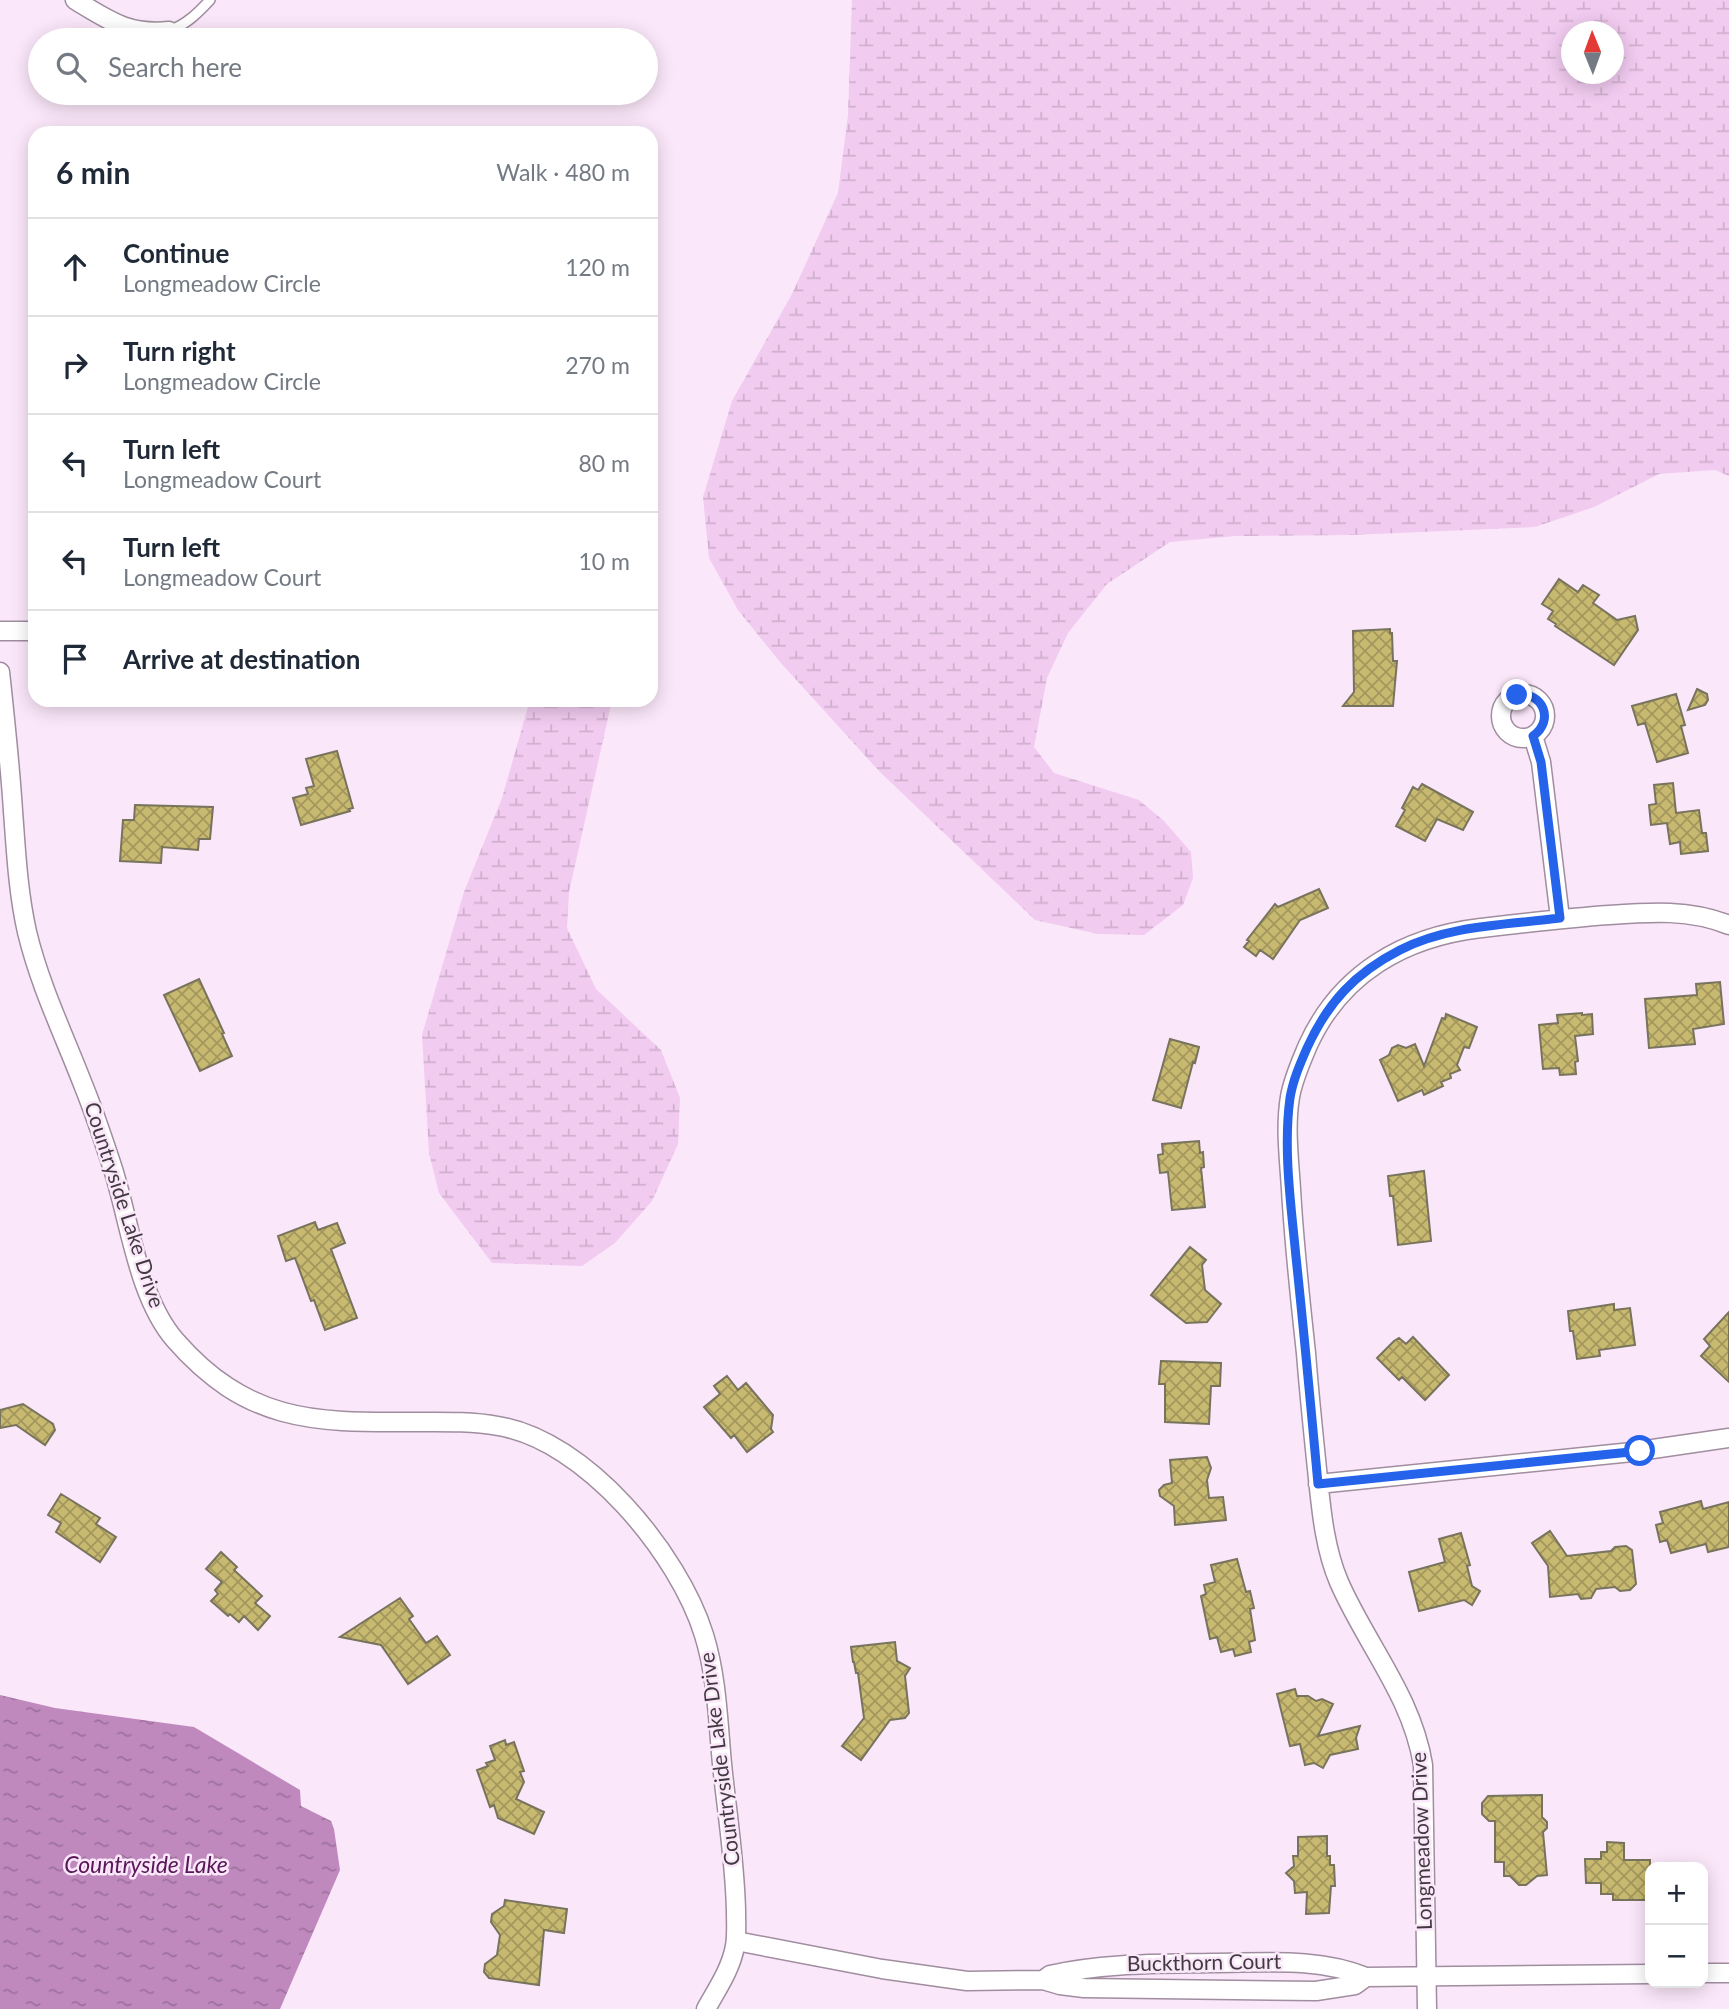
<!DOCTYPE html>
<html lang="en">
<head>
<meta charset="utf-8">
<style>
  body { margin:0; font-family:Lato,sans-serif; background:#f6f6f7; color:#1f2937 }
  .controls { position:absolute; right:21px; bottom:21px; display:grid; overflow:hidden; border-radius:14px; box-shadow:0 4px 18px #0003 }
  .controls button { width:63px; height:63px; display:grid; place-items:center; padding:0; border:0; border-bottom:2px solid #e0e1e3; background:#fff; color:#1f2937; font:35px sans-serif }
  .compass { position:absolute; left:1561px; top:21px; width:63px; height:63px; border-radius:50%; background:#fff; box-shadow:0 4px 18px #0003; rotate:359deg }
  .stop { position:absolute; width:21px; height:21px; margin:-16px; border:5px solid #2563eb; border-radius:50%; background:#fff }
  .stop.end { background:#2563eb; border-color:#fff; box-shadow:0 2px 7px #0008 }
  .list { margin:0; padding:0; list-style:none }
  h2 { display:flex; justify-content:space-between; align-items:center; height:91px; margin:0; padding:0 28px; font-size:30px }
  h2 small { font-size:23px; font-weight:400; color:#747a83 }
  .list li { display:grid; grid-template-columns:46px 1fr auto; gap:21px; align-items:center; box-sizing:border-box; height:98px; padding:0 28px; border-top:2px solid #e0e1e3 }
  .list b { display:block; font-size:26px; white-space:nowrap }
  .list p { margin:0; font-size:23px; white-space:nowrap; color:#747a83 }
  .list em { font-size:23px; font-style:normal; color:#747a83 }
  .icon { flex:none; width:38px; height:38px; fill:none; stroke:currentColor; stroke-width:2; stroke-linecap:round; stroke-linejoin:round }
  .map { position:relative; flex:none; width:1729px; height:2009px; overflow:hidden }
  .search { position:absolute; background:#fff; box-shadow:0 4px 18px #0003; left:28px; top:28px; width:630px; height:77px; display:flex; align-items:center; gap:18px; box-sizing:border-box; padding:0 24px; border-radius:38px; color:#747a83; font-size:26px }
  .panel { position:absolute; background:#fff; box-shadow:0 4px 18px #0003; left:28px; top:126px; width:630px; height:581px; border-radius:21px }
  .map>svg:first-child { display:block }
  .wetland { fill:url(#wetland-marsh); fill-rule:evenodd }
  .water { fill:url(#water-ripples) }
  .building { fill:url(#building-cross-hatch); stroke:#77735c; stroke-width:2 }
  .lines { fill:none; stroke-linecap:round; stroke-linejoin:round }
  .lane-casing { stroke:#a08d9f; stroke-width:12 }
  .street-casing { stroke:#a08d9f; stroke-width:21 }
  .lane { stroke:#fff; stroke-width:9 }
  .street { stroke:#fff; stroke-width:18 }
  .route { stroke:#2563eb; stroke-width:9 }
  .labels { text-anchor:middle; stroke-width:5; stroke-linejoin:round; paint-order:stroke }
  .street-label { font-size:21px; fill:#423a41; stroke:#fbe7fa }
  .water-label { font-size:23px; font-style:italic; fill:#581758; stroke:#fbe7fa }
</style>
</head>
<body>
<div class="map">
<svg width="1729" height="2009" viewBox="0 0 1729 2009">
  <defs>
    <pattern id="wetland-marsh" width="20" height="14" patternUnits="userSpaceOnUse" patternTransform="scale(1.75)"><rect width="20" height="14" fill="#f1cbf0"/><path d="M1 5h8M5 5V1M11 12h8M15 12V8" fill="none" stroke="#d0afcf"/></pattern>
    <pattern id="water-ripples" width="26" height="14" patternUnits="userSpaceOnUse" patternTransform="scale(1.75)"><rect width="26" height="14" fill="#bf89be"/><path d="M2 4q2-2 4 0t4 0M15 11q2-2 4 0t4 0" fill="none" stroke="#9d719c"/></pattern>
    <pattern id="building-cross-hatch" width="8" height="8" patternUnits="userSpaceOnUse" patternTransform="scale(1.75)"><rect width="8" height="8" fill="#c7b96f"/><path d="M0 0l8 8M0 8l8-8" fill="none" stroke="#a3975d"/></pattern>
  </defs>
  <rect width="100%" height="100%" fill="#fbe7fa"/>
  <path class="wetland" d="M852,0h877v476l-14,-6 -56,4 -65,33 -59,20 -183,8 -117,1 -65,6 -63,42 -39,49 -21,45 -13,69 20,26 85,27 25,21 27,31 2,26 -10,27 -39,30 -46,-1 -63,-14 -156,-149 -99,-109 -42,-52 -29,-52 -6,-61 29,-96 60,-107 46,-101 10,-78zM1572,32h42v42h-42z
    M530,700h82l-43,192 -2,36 29,61 65,61 19,48 -2,46 -26,57 -37,42 -33,23 -90,-3 -53,-70 -10,-40 -7,-118 42,-143 38,-94z"/>
  <path class="water" d="M0,1695l55,13 139,19 106,63 1,16 30,15 3,8 6,41 -60,139h-280z"/>
  <path class="building" d="M1559,579l19,13 5,-7 16,10 -6,8 24,17 18,-4 3,14 -24,35 -59,-39 1,-2 -8,-5 5,-8 -11,-7z
    M1390,629v4h2l1,28h4l-4,45h-50l11,-14 -1,-61z
    M1697,689l10,5 1,6 -3,5 -17,5z
    M1676,694l9,31 -4,1 7,27 -31,9 -12,-39 -7,2 -6,-19z
    M337,751l16,57 -4,1 1,2 -49,14 -8,-27 15,-4 -2,-6 8,-2 -8,-27z
    M1673,783l3,30 23,-3 3,23h4l2,18 -27,3 -1,-12 -10,2 -3,-21 -16,2 -2,-20 7,-1 -2,-19z
    M1422,784l51,28 -10,18 -26,-11 -12,22 -29,-15 9,-16 -3,-2 11,-21 5,3z
    M135,805l78,2 -3,32h-11l-1,11 -36,-3 -1,16 -41,-2 3,-41h11z
    M1319,889l9,19 -28,12 -27,39 -13,-9 -4,6 -12,-9 5,-6 -2,-1 28,-36 3,3z
    M199,979l25,54 -2,1 10,22 -32,15 -36,-76z
    M1720,982l4,42 -31,5 2,15 -46,4 -4,-49 52,-4 -1,-11z
    M1582,1013v2l10,-1 1,20 -18,2 3,25 -3,1 1,12 -16,1 -1,-7 -16,1 -4,-44 19,-2 -1,-8z
    M1446,1014l31,13 -8,21 -5,-1 -7,18 3,5 -10,4 1,4 -10,4 2,4 -19,9 -2,-5 -24,11 -18,-41 9,-5 3,-7 6,-3 8,3 9,-4 9,22 18,-48 3,1z
    M1170,1039l29,8 -4,16 -2,-1 -12,46 -28,-8z
    M1199,1141l1,12 3,-1 1,15 -3,1 4,39 -33,3 -4,-38 -8,1 -2,-18 5,-1 -1,-10z
    M1424,1171l7,70 -33,4 -5,-49h-3l-2,-20z
    M315,1222l3,8 19,-7 8,20 -14,6 26,69 -32,12 -11,-30 -3,1 -16,-43 -9,3 -8,-25z
    M1190,1247l16,13 -4,5 3,25 16,14 -14,18 -21,1 -35,-28z
    M1614,1304v6l16,-2 5,37 -36,5 1,6 -23,3 -4,-28h-3l-2,-20z
    M1729,1312v70l-28,-26 9,-10 -6,-7z
    M1413,1337l36,38 -24,25 -23,-23 -3,3 -22,-22 17,-17 5,-3 7,6z
    M1161,1361l60,2 -1,23h-9l-2,38 -44,-2v-38h-6z
    M727,1376l11,14 8,-7 27,32 -2,14 2,3 -26,20 -13,-17 -3,3 -27,-31 16,-13 -6,-8z
    M23,1404l30,20 2,6 -10,15 -29,-20 -16,3v-18z
    M1207,1457l4,11 -4,12 2,18 14,-1 3,23 -51,5 -1,-19 -14,-10 -1,-6 5,-5 8,-2 -2,-23z
    M61,1494l39,24 -4,6 20,13 -16,25 -44,-30 5,-9 -13,-8z
    M1701,1501l2,8 26,-7v45l-21,5 -2,-8 -35,9 -4,-13 -7,2 -4,-17 7,-2 -3,-11z
    M1550,1531l17,25 44,-5 4,-4 11,-1 6,4 4,34 -6,6 -10,1 -5,-4 -19,2 -5,9 -10,1 -3,-5 -28,3 -2,-31 -16,-23z
    M1461,1533l9,32 -3,1 5,20 8,5 -8,14 -8,-5 -45,11 -10,-39 36,-10 -6,-23z
    M221,1552l16,15 -3,3 28,26 -7,7 15,13 -12,14 -14,-14 -5,6 -9,-8 -2,2 -17,-15 7,-7 -3,-4 7,-8 -16,-13z
    M1237,1559l9,33 4,-1 4,17 -4,1 5,31 -6,2 2,10 -16,4 -2,-7 -12,3 -4,-15 -7,2 -9,-43 5,-2 -2,-9 11,-3 -4,-17z
    M400,1598l13,18 -4,3 17,24 11,-7 13,19 -42,29 -27,-39 -41,-8z
    M895,1642l2,19 13,7 -5,8 4,37 -4,5 -15,2 -29,40 -19,-14 22,-28 -6,-45h-2l-2,-11h-1l-2,-15z
    M1295,1689l2,7h11l8,5 6,-2 11,5 -15,32 42,-10 -4,12 2,11 -28,6 -7,13 -9,-5 -9,2 -5,-21 -10,2 -13,-52z
    M505,1740l1,5 8,-3 10,29 -4,1 4,10 -8,17 28,13 -10,22 -36,-16 -4,-13 -4,2 -13,-37 11,-4 -2,-3 9,-3 -5,-14z
    M1542,1795v22l5,5v6l-4,4 4,43 -10,1 -11,9h-7l-9,-9h-6v-14h-9v-41h-6l-7,-7v-11l6,-7z
    M1327,1836v20h3v9h4l1,21h-4l-2,27 -23,1 1,-22 -12,1 -1,-12 -8,-8 8,-7 -1,-10h5v-19z
    M1607,1842l17,1v17h26v40h-37v-6h-12v-11h-15l-1,-24h16v-7h6z
    M505,1900l62,9 -3,24 -20,-3 -5,55 -50,-7 -5,-6 1,-8 12,-9 3,-20 -9,-13 1,-8 12,-8z"/>
  <g class="lines">
    <g class="lane-casing">
      <path id="lane" d="M169,31c18,-7 29,-18 41,-31"/>
    </g>
    <g class="street-casing">
      <path id="street" d="M75,0c35,21 53,35 94,31
        M0,631h35
        M0,672c5,46 10,92 13,139 3,40 5,81 14,121 13,54 37,103 57,155 11,27 20,55 29,82 17,54 25,128 62,171 71,81 136,83 237,82 29,0 58,-1 86,4 88,14 181,128 206,209 13,42 14,86 18,129 5,49 13,98 14,147 0,12 1,24 -1,35 -4,23 -18,43 -29,63
        M1501 716a22 22 0 1 1 44 0a22 22 0 1 1-44 0Z
        M1533,736l8,26 19,156
        M1318,1484l314,-32 97,-14
        M736,1941l146,28 85,12 76,-1 17,5 24,3 232,3 39,-6 11,-8
        M1703,1973h26
        M1043,1980l7,-5c54,-12 107,-11 161,-12 52,0 107,-6 155,14l284,-3
        M1427,2009l-4,-244c-11,-69 -57,-121 -84,-183 -15,-35 -18,-75 -22,-113 -4,-39 -8,-77 -11,-116 -6,-55 -12,-109 -15,-164 -2,-31 -6,-62 -1,-92 3,-18 11,-35 18,-52 33,-72 96,-108 173,-117 43,-5 85,-10 128,-13 41,-3 81,-6 120,10"/>
    </g>
    <use href="#lane" class="lane"/>
    <use href="#street" class="street"/>
  </g>
  <g class="lines">
    <path class="route" d="M1517,695c26,-4 38,26 16,41l8,26 19,156c-53,7 -112,7 -160,32 -45,23 -72,52 -93,98 -7,16 -14,32 -17,50 -7,51 1,107 6,159 8,75 15,151 22,227l322,-33"/>
  </g>
  <g class="labels">
    <g class="street-label">
      <text transform="translate(124 1205) rotate(72)" y="7">Countryside Lake Drive</text>
      <text transform="translate(720 1759) rotate(-97)" y="7">Countryside Lake Drive</text>
      <text transform="translate(1422 1841) rotate(-92)" y="7">Longmeadow Drive</text>
      <text transform="translate(1204 1963) rotate(-1)" y="7">Buckthorn Court</text>
    </g>
    <g class="water-label">
      <text x="146" y="1873">Countryside Lake</text>
    </g>
  </g>
</svg>
<div class="controls">
<button>+</button>
<button>−</button>
</div>
<svg class="compass" viewBox="-18 -18 36 36"><path d="M0-13l5 13h-10z" fill="#e53935"/><path d="M0 13l5-13h-10z" fill="#747a83"/></svg>
<div class="stop" style="left:1640px;top:1451px"></div>
<div class="stop end" style="left:1517px;top:695px"></div>
<div class="search"><svg class="icon" aria-label="search" viewBox="0 0 24 24"><circle cx="10" cy="10" r="6"/><path d="M15 15l6 6"/></svg>Search here</div>
<section class="panel">
<h2>6 min<small>Walk · 480 m</small></h2>
<ul class="list">
<li><svg class="icon" aria-label="ahead" viewBox="0 0 24 24"><path d="M12 20V5M6 11l6-6 6 6"/></svg><div><b>Continue</b><p>Longmeadow Circle</p></div><em>120 m</em></li>
<li><svg class="icon" aria-label="right" viewBox="0 0 24 24"><path d="M7 20v-9h11M14 6l5 5-5 5"/></svg><div><b>Turn right</b><p>Longmeadow Circle</p></div><em>270 m</em></li>
<li><svg class="icon" aria-label="left" viewBox="0 0 24 24"><path d="M17 20v-9H6M10 6l-5 5 5 5"/></svg><div><b>Turn left</b><p>Longmeadow Court</p></div><em>80 m</em></li>
<li><svg class="icon" aria-label="left" viewBox="0 0 24 24"><path d="M17 20v-9H6M10 6l-5 5 5 5"/></svg><div><b>Turn left</b><p>Longmeadow Court</p></div><em>10 m</em></li>
<li><svg class="icon" aria-label="arrive" viewBox="0 0 24 24"><path d="M6 21V4h12l-3 4 3 4H6"/></svg><div><b>Arrive at destination</b></div></li>
</ul>
</section>
</div>
</body>
</html>
